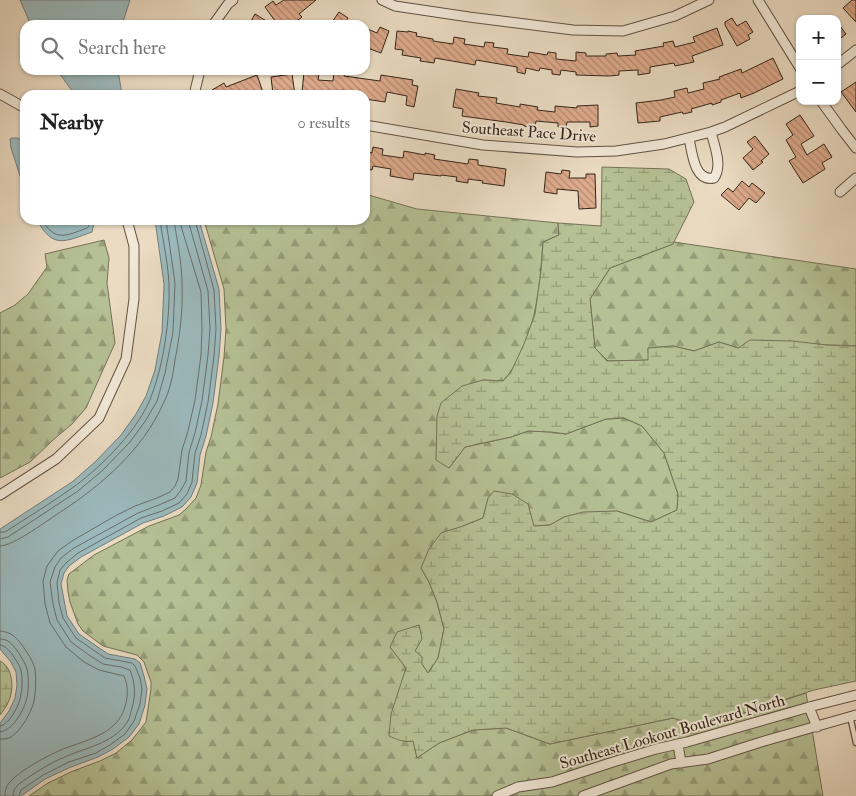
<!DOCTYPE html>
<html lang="en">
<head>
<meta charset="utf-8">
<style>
  body { margin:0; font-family:"IM FELL Double Pica",serif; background:#f2f2f2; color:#222 }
  .controls { position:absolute; right:15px; top:15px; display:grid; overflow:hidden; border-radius:10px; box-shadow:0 1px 4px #0004 }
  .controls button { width:45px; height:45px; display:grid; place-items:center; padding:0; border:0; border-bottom:1px solid #e0e0e0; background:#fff; color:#222; font:25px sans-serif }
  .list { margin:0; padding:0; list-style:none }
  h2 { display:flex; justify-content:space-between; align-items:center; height:65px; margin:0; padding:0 20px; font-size:21px }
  h2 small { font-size:16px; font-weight:400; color:#767676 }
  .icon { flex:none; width:28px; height:28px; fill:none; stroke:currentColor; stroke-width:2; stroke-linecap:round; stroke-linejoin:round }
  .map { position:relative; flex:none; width:856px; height:796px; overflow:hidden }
  .search { position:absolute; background:#fff; box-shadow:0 1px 4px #0004; left:20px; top:20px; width:350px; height:55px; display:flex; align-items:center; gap:12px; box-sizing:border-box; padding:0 18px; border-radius:15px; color:#767676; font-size:19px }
  .panel { position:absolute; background:#fff; box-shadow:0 1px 4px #0004; left:20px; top:90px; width:350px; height:135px; border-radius:15px }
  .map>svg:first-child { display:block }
  .forest { fill:url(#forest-firs); stroke:#747256 }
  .wetland { fill:url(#wetland-marsh); stroke:#747256 }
  .water { fill:#9bb9bc; stroke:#727e7b }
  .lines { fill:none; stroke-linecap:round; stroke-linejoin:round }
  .shore { stroke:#686f6a; stroke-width:1 }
  .building { fill:url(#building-back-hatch); stroke:#342519 }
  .service-casing { stroke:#625243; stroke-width:7 }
  .minor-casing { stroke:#625243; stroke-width:11 }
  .service { stroke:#f1e8d7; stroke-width:4.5 }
  .minor { stroke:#f1e8d7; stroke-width:9 }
  .labels { text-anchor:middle; stroke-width:4; stroke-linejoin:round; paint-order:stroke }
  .street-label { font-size:16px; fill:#342519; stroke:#f1e8d7 }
</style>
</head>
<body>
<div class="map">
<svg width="856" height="796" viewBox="0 0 856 796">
  <defs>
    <pattern id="forest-firs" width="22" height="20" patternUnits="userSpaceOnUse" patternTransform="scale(1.25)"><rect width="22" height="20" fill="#b5c094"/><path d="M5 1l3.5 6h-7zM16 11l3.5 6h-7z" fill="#949c78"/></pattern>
    <pattern id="wetland-marsh" width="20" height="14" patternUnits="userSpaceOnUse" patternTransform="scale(1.25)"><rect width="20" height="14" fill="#b5c094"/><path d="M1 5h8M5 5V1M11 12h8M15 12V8" fill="none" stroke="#949c78"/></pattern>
    <pattern id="building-back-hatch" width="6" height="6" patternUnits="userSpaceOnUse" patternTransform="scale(1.25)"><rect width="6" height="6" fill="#ddaa8b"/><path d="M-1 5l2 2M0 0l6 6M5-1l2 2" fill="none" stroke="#b48a71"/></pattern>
  </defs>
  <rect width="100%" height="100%" fill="#eadbc2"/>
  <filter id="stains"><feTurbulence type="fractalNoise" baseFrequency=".004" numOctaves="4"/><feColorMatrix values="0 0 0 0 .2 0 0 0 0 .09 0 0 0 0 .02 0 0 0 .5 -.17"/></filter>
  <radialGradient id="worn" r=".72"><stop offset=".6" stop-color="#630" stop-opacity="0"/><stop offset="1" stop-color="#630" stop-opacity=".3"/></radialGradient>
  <path class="forest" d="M365,194l52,15 141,14 1,12 -16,7c-3,45 -8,104 -40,139l-20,-1 -34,88 16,-21 46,-10 17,-6 23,1 15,2 40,-15 18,-1 18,8 22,27 14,41 -1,16 -26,12 -34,-11 -53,6 -14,8 -16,1 -46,-27 -5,19 -20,8 -42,42 8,14 8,20 7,27 -6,29 -10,16 -6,-10 -32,-17 16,21 -3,11 10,61 4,18 22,-15 34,-13 33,-2 44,16 123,-26 25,7 32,-6 2,-2 74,-24 17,103h-326v-2l-8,2h-460l19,-13 25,-12 27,-10 16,-8 16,-13 14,-18 5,-33v-7l-7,-20 -7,-7 -34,-9 -20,-15 -5,-7 -8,-22 -2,-10 -1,-12 2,-6 25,-19 55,-29 30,-11 7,-6 10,-11 5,-13 5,-33 5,-15 7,-33 6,-47 2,-28 -2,-40 -20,-69h161z
    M104,240l5,18 -2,25 8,60 -29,65 -14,16 -19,16 -23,22 -30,16v-165l15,-8 13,-11 19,-27 -2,-13z
    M674,242l182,27v77l-29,-1 -89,3 -19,-6 -25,9 -21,-5 -25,2 1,12 -41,1 -13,-13 -5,-49 20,-31 63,-24z"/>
  <path class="wetland" d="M602,167l67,2 17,10 8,23 -21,42 -63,24 -20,31 5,49 12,13 41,-1v-12l25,-2 21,5 25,-9 19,6 12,-8 42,1 35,4 29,1v335l-42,9 -82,27 -2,2 -32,7 -25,-8 -123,26 -44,-16 -33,2 -34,13 -22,15 -4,-17c-8,2 -17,-2 -24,-5l2,-22 15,-46 -16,-21 7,-15 22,-7 3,14 -7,12 7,6v7l6,9 10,-15 6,-29 -7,-27 -8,-20 -8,-14 8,-19 12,-16 22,-7 20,-8 5,-20 6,-7 18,3 16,10 6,22 16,-1 14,-8 19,-5 34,-1 34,11 26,-12 1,-16 -14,-41 -22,-27 -18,-8 -18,1 -40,15 -15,-2 -23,-1 -17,6 -46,10 -16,21 -13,-8 1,-44 4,-13 21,-17 21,-6 20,1 8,-9 13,-28 11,-30 6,-43 2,-29 16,-7 -1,-12 43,3z
    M0,661c12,6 14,24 10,37 -2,6 -6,12 -10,17z"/>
  <path class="water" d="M20,0h110l-8,25h-91z
    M57,70h61l4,25h-47z
    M12,138h5l8,3v50l-14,-43 -1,-9z
    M37,220h56l1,3 -2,9c-28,10 -39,17 -55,-12z
    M155,220h44l20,69 2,40 -2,27 -6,47 -7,33 -6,19 -3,28 -6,14 -9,10 -18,9 -21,7 -62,34 -12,9 -5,7 -3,11 6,32 12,18 29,20 27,5 5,4 4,13 3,13 -2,16 -6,19 -10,13 -16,12 -15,8 -27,10 -26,12 -24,17h-21v-73l9,-12 6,-13 2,-13 -1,-13 -5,-10 -11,-13v-120l72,-47 23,-20 26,-27 15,-21 10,-18 9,-26 7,-38 2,-48z"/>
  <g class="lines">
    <path class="shore" d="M42,220c13,22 24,16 45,8l2,-2 -1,-6
      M0,532h5c23,-15 48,-30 70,-46 28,-21 64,-57 76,-89 13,-33 19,-78 18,-113 -1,-21 -6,-43 -9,-64
      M0,539l8,-2 70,-46 25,-21 27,-28 16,-22 11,-19 8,-28 8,-41 2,-49 -9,-63
      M0,546c14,0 49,-27 62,-35 41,-27 81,-62 101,-107 7,-13 10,-29 12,-44 5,-25 8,-50 7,-76 0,-21 -5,-43 -8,-64
      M0,631c11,1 16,6 22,14 5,7 11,16 13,24 1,10 1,22 -1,32 -2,10 -13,30 -23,36 -3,2 -7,2 -11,2
      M0,639c8,0 11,4 16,10 4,6 9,13 11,20 2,9 2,23 -1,32 -3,11 -14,30 -26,31
      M0,645c6,1 8,5 12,9 3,5 8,11 9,17 2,8 1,20 -1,28 -2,8 -11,26 -20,27
      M5,796c0,-5 1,-10 5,-14 10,-12 39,-27 53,-33 18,-7 38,-11 52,-25 6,-6 9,-13 11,-21 2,-9 2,-18 -2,-27l-25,-6 -15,-8 -18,-15 -16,-24 -5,-19 -2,-23 4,-15 11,-15 14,-10 43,-25 20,-10 22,-8 13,-6 5,-6 3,-7 4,-29 6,-19 7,-31 6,-45 1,-26 -1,-37 -20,-66v-6
      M13,796c0,-9 6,-12 13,-17 13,-9 26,-17 41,-23 21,-9 50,-14 62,-37 1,-3 2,-8 3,-11 4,-14 3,-25 -2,-38l-9,-3 -18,-3 -14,-9 -18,-13 -14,-22 -4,-16 -3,-22 5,-15 6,-9 13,-10 64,-35 21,-8 16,-7 6,-8 5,-9 3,-29 6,-19 7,-32 6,-46 2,-26 -2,-38 -20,-71
      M19,796l2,-6 22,-15 26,-13 27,-9 14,-8 15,-11 9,-13 6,-17 2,-15 -2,-11 -5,-12 -3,-3 -27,-5 -29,-20 -13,-20 -4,-15 -2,-20 3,-13 6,-7 12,-10 63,-35 21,-7 17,-8 8,-9 5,-12 3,-29 6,-18 7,-33 6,-46 2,-27 -2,-39 -19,-70"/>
  </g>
  <path class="building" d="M284,0h32l-17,14 3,3 -11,8h-13l-13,-18 8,-6 3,4z
    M852,0h4v22l-13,-14z
    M339,12l9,6 -4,7h-14z
    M255,14l18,11h-24z
    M732,18l5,8 9,-5 7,11 -5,3 2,4 -13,7 -12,-21v-3z
    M837,22l9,12 -9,7z
    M380,27l9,4 -8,22 -16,-6v-19l12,5z
    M717,28l6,17 -31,11 2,6 -19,4 -1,-3 -24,4v6l-12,2v-5l-19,1v4l-10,1 -33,-1v-3l-15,-2 -1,5 -8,-1v-4l-12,-2 -1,3 -13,-3 -1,6 -8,-2v-5l-41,-7 -1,5 -40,-7 -1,5 -14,-2 1,-3 -19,-3 1,-5 -8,-1 2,-18 11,1v-1l9,2 -1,3 17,3v2l20,3 1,-7 11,2 -1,5 20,3 1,-5 9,1 -1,4 15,2 -1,5 21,3 1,-5 18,3 1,-3 8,1v6l20,2v-9l10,1v3h20v-2l11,-1 1,3 18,-1 -1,-4 29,-5 -1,-3 10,-2 2,6 20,-5 -2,-5z
    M773,58l10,21 -29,14 -13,5 -1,-5 -19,7v2l-9,3v-2l-21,6 1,3 -9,2 -1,-2 -22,5v4l-22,2 -2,-20 25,-3 14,-3 -1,-6 13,-3 1,5 16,-4 -1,-6 17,-4 -1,-2 22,-8 1,4z
    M304,72l15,2 -1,6 15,1 1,-9 11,1 -1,3 36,5 1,-6 32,5 -1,5 6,1 -4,21 -8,-2 1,-9 -20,-4 -2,10 -20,-3v-4h-3v-1l-20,-4 -1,5 -18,-2v1l-21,-2z
    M292,74l3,21h-9l-1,-3 -12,2 -2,-17z
    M257,75l7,20h-49l-3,-5 12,-7 2,4z
    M856,82v30l-15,-20z
    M456,89l23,4 -1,3 19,2 -1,5 24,4v-3l18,3 -1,3 18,2v-6l22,2v-2l21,-1v21l-8,1v-5h-23l-1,6 -8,-1v-4l-22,-2 -1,7 -11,-2v-1l-18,-3 -44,-6 1,-7 -10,-2z
    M800,115l14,21 -13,8 6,11 17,-11 8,13 -10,6 3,6 -22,14 -14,-22 7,-4 -10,-17 7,-5 -7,-11z
    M755,136l14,18 -8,7 2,1 -10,8 -10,-12 10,-9 -6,-7z
    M373,147l10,2 -1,6 21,3 1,-7 21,4v-2l10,2 -1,4 34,5 1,-5 9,1v5l28,4 -2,17 -22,-3 1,-2 -15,-2v4l-12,-2 1,-4 -16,-2v1l-27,-3 -1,7 -23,-4 1,-7 -18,-3 -1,4 -7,-1v-18l7,2z
    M562,170l8,1 -1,7h17v-4h9l1,34 -17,1 -1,-18 -21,-2v5l-13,-2 2,-20 15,2z
    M742,181l7,6 3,-4 13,10 -9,10 -7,-5 -10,12 -18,-15 7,-7 5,4z"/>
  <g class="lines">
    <g class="service-casing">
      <path id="service" d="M850,716l6,27"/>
    </g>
    <g class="minor-casing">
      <path id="minor" d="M382,0l13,6 74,11 104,13 50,1 52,-15 34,-16
        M758,0l42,68
        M213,25l15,-21 5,-4
        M837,65l19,-15
        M0,94l25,14
        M194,95l6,-25
        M821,101l21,29 14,18
        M365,125l118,20 94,7 39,-1 48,-7 47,-12 14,-5 75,-36
        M689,138c3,14 5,44 25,40 9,-12 0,-33 -3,-46
        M840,192l16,-14
        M0,495l56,-36 43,-41 27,-59 8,-60v-53l-7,-26
        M809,707l8,20
        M678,744l3,19
        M497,796l21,-9 34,-5 61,-20 43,-13 31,-7 126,-36 43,-11
        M583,796l88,-32 37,-5 53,-17 95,-27"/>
    </g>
    <use href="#service" class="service"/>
    <use href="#minor" class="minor"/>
  </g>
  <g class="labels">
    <g class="street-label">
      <text transform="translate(529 131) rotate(4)" y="6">Southeast Pace Drive</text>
      <text transform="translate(672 731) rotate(-16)" y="6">Southeast Lookout Boulevard North</text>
    </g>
  </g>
  <rect width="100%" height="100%" filter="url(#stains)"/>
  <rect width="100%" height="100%" fill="url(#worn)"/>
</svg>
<div class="controls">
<button>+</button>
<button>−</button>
</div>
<div class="search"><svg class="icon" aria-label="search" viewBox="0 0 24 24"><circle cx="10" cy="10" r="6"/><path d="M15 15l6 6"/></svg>Search here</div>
<section class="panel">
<h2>Nearby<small>0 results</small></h2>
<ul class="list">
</ul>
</section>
</div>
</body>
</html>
